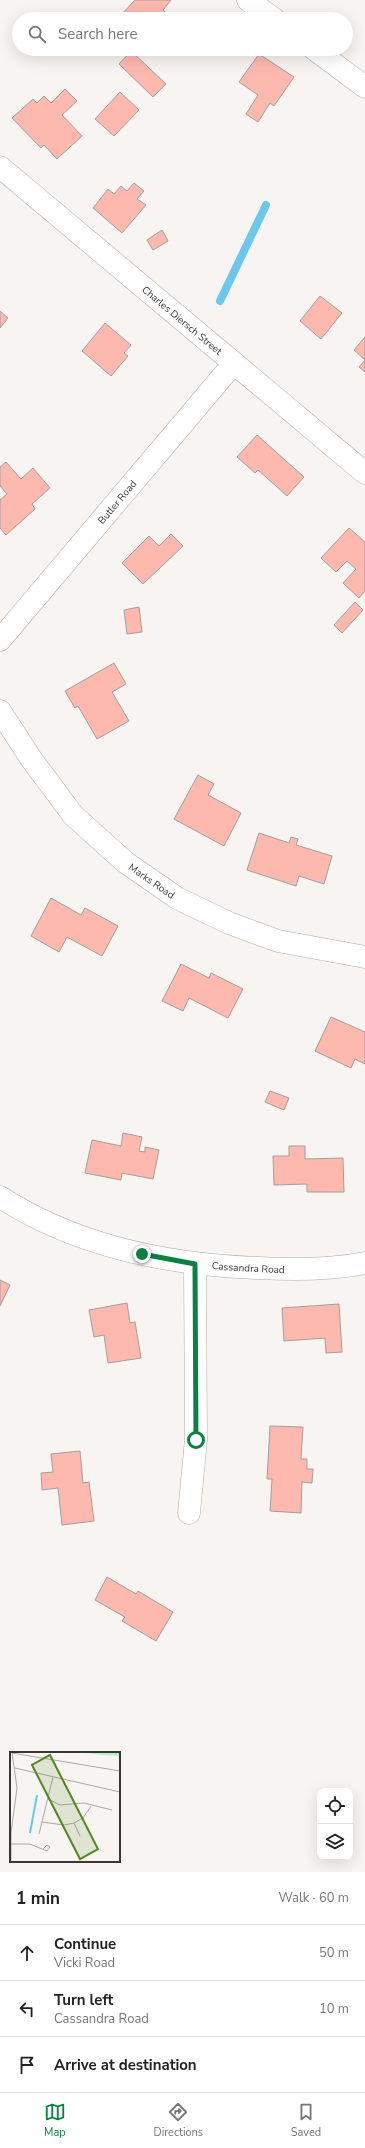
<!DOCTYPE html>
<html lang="en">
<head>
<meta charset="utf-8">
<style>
  body { margin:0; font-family:"Nunito Sans",sans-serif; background:#f6f6f6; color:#222 }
  .controls { position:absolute; right:12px; bottom:12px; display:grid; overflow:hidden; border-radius:8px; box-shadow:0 4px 16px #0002 }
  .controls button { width:36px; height:36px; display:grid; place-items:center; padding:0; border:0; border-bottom:1px solid #e0e0e0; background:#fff; color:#222; font:20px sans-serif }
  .stop { position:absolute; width:12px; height:12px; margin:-9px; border:3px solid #0b8043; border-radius:50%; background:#fff }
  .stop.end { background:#0b8043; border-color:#fff; box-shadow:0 1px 4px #0008 }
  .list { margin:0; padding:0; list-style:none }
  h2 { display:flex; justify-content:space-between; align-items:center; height:52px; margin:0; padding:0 16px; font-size:17px }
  h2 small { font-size:13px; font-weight:400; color:#767676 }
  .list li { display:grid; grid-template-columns:26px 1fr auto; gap:12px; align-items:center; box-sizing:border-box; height:56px; padding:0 16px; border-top:1px solid #e0e0e0 }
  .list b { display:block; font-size:15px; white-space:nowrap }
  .list p { margin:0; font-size:13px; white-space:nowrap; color:#767676 }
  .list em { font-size:13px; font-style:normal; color:#767676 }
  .icon { flex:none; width:22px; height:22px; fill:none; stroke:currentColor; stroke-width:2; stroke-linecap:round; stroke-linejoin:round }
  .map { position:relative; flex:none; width:365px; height:1872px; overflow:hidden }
  .search { position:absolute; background:#fff; box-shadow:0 4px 16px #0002; left:12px; right:12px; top:12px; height:44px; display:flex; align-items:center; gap:10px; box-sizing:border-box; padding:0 14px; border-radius:22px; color:#767676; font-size:15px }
  .sheet { height:220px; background:#fff }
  nav { display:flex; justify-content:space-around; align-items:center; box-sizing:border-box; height:56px; border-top:1px solid #e0e0e0; background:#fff; font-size:11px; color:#767676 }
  nav a { display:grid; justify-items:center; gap:2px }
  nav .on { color:#0b8043 }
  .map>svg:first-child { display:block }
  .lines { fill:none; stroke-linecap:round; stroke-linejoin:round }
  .stream { stroke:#6bc8ec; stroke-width:8 }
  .building { fill:#feb9af; stroke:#a39e9d }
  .minor-casing { stroke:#b0aca9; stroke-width:23 }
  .minor { stroke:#fff; stroke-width:22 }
  .route { stroke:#0b8043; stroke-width:5 }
  .labels { text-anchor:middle; stroke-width:4; stroke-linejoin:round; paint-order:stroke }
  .street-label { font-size:10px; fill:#393736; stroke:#fff }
  .inset-river { fill:none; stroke:#6bc8ec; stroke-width:2 }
  .inset-road { fill:none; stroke:#aca8a6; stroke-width:1 }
  .view { fill:#528720; fill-opacity:0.15; stroke:#528720; stroke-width:2 }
  .inset-edge { fill:none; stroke:#393736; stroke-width:2 }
</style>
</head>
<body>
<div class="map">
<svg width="365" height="1872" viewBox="0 0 365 1872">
  <rect width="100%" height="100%" fill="#f8f4f1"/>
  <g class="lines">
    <path class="stream" d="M220,301l46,-96"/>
  </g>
  <path class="building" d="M135,0h36l-8,10 7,6 -2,3h-40l-6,-5z
    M131,51l35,33 -13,13 -34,-33z
    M259,54l35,23 -20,29 -4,-3 -12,19 -12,-8 12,-19 -19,-13z
    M65,89l12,12 -15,14 20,21 -25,23 -13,-14 -3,3 -29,-30 21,-19 4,4 7,-7 7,7z
    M120,92l19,18 -25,26 -19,-17z
    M134,183l10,8 -7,8 9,6 -24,28 -29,-25 15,-19 6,5 7,-8 6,5z
    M162,230l6,11 -15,9 -6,-10z
    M320,296l22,17 -21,26 -21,-18z
    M0,311l8,7 -8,10z
    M105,323l26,22 -7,8 4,3 -17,20 -29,-25z
    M365,337v35l-6,-5 6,-7 -11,-10z
    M257,435l47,42 -17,19 -29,-26 -3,3 -18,-16z
    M6,462l15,17 12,-11 17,20 -18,16 3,5 -29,26 -6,-7v-28l7,-6 -7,-8v-19z
    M349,528l16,14v49l-6,7 -16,-15 13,-14 -9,-8 -11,11 -15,-14z
    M171,534l12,12 -40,38 -21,-21 27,-27 10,10z
    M355,602l8,8 -21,23 -8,-8z
    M139,607l3,25 -15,2 -3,-24z
    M114,663l12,21 -14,8 17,29 -32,18 -19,-33 -3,2 -10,-17z
    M198,775l16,9 -6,11 33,18 -17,33 -50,-27z
    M259,833l30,10 2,-6 7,2 -2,6 36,11 -8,28 -25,-8 -3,10 -49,-16z
    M51,898l30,17 4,-7 33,18 -16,30 -35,-19 -8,15 -28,-16z
    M181,964l28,14 2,-5 32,16 -15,29 -39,-20 -6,13 -21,-10z
    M331,1017l34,15v32l-10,-5 -4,9 -36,-17z
    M270,1091l19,7 -5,12 -19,-8z
    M123,1133l19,4 -3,14 6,1v-5l14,3 -6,29 -31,-6 -1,7 -36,-7 7,-33 29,6z
    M289,1146h16v13l38,-1 1,34h-37v-8l-33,1 -1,-29h16z
    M0,1280l10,5 -10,21z
    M127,1303l3,20 5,-1 6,36 -33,5 -4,-28 -10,2 -5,-27z
    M339,1304l3,48 -16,1 -1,-15 -41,3 -2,-33z
    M270,1426l33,1 -2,32h6v10h6l-1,14 -10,-1 -1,31 -31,-2 2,-32h-5z
    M80,1451l3,32 6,-1 5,39 -32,4 -4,-37 -16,2 -1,-17 12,-1 -2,-18z
    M107,1577l29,17 2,-3 35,21 -17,29 -34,-20 3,-4 -30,-17z"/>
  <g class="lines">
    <g class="minor-casing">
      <g id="minor">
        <path d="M248,0l26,19"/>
        <path d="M314,49l51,38"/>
        <path id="s1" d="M0,167l365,306"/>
        <path id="s2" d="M0,640l234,-277"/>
        <path id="s3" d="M0,711l32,49 41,55 52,47 52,36 52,25 49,18 87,16"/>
        <path id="s4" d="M0,1197c76,49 170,68 259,71 36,2 71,2 106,-5"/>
        <path d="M189,1513l7,-73 -1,-176"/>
      </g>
    </g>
    <use href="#minor" class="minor"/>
  </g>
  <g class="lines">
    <path class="route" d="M142,1254l53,10 1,176"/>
  </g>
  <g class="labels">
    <g class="street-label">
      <text dy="4" stroke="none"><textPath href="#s1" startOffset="238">Charles Diersch Street</textPath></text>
      <text dy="4" stroke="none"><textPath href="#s2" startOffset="181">Butler Road</textPath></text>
      <text dy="4" stroke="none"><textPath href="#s3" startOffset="230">Marks Road</textPath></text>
      <text dy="4" stroke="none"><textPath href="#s4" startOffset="261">Cassandra Road</textPath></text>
    </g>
  </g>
  <g transform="translate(10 1752)">
    <rect width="110" height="110" fill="#f8f4f1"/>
    <path d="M65,0h45v4l-16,-1z" fill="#b0f2c5"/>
    <path class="inset-river" d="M20,81l7,-38"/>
    <path class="inset-road" d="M2,1l108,18M5,16l105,24M38,47l12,6 24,-2 28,7M32,70l22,3 10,-2 9,-5 8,-12M64,71l6,13M29,82l14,-57M1,92h19l17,7 3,-4 -3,-2 -4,4M1,110v-29l6,-45 -5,-36"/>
    <path class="view" d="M40,3l48,94 -18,10 -48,-94z"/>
    <rect width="110" height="110" class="inset-edge"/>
  </g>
</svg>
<div class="controls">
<button><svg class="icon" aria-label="locate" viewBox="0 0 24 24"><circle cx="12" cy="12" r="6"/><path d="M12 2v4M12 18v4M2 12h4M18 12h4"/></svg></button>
<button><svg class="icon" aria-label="layers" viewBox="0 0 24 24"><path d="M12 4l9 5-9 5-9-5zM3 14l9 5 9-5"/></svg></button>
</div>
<div class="stop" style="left:196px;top:1440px"></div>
<div class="stop end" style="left:142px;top:1254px"></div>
<div class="search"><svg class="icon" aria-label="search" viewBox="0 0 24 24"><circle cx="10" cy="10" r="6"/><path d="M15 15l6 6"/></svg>Search here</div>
</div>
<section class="sheet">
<h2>1 min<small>Walk · 60 m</small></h2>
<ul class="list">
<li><svg class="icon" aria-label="ahead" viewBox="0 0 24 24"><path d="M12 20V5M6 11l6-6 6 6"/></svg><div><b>Continue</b><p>Vicki Road</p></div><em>50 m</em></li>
<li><svg class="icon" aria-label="left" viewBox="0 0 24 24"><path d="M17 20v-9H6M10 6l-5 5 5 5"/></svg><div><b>Turn left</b><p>Cassandra Road</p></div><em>10 m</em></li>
<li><svg class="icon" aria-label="arrive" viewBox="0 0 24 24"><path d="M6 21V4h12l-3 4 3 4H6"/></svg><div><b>Arrive at destination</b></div></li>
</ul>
</section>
<nav>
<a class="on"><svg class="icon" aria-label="map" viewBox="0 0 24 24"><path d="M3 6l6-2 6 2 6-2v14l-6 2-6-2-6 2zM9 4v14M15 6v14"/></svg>Map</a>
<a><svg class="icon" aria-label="directions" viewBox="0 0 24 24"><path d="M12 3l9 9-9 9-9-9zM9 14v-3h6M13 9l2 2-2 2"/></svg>Directions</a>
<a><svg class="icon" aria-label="saved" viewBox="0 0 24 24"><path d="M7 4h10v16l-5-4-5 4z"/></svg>Saved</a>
</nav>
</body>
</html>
